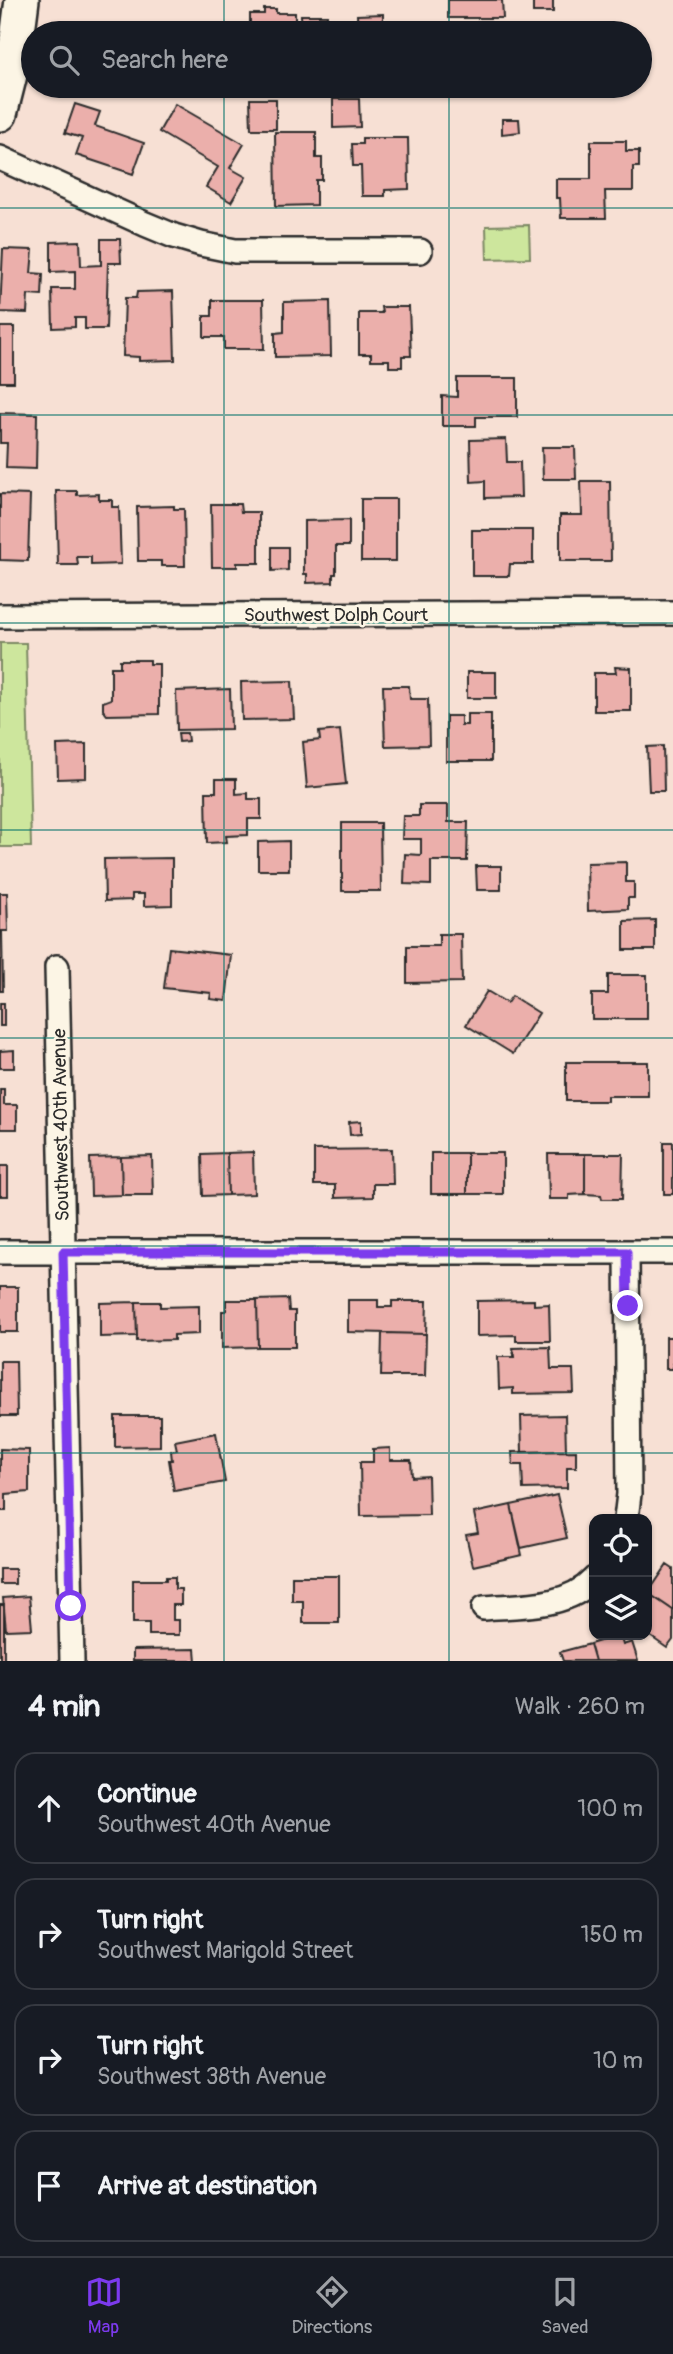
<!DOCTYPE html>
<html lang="en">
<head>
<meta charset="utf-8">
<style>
  body { margin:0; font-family:Pangolin,sans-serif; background:#20242c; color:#f1f3f6 }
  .controls { position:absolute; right:21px; bottom:21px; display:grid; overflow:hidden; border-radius:14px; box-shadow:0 2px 5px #0004 }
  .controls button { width:63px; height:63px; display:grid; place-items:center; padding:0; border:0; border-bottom:2px solid #363941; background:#171b24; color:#f1f3f6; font:35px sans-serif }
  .stop { position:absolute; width:21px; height:21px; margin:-16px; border:5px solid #7c3aed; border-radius:50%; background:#fff }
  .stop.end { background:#7c3aed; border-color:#fff; box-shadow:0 2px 7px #0008 }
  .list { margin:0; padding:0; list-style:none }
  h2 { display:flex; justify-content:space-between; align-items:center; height:91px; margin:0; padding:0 28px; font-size:30px }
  h2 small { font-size:23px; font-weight:400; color:#9ea1a6 }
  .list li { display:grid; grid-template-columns:46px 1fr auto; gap:21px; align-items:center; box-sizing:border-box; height:112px; margin:0 14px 14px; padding:0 14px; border:2px solid #363941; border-radius:21px }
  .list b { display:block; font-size:26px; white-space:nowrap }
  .list p { margin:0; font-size:23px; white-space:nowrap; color:#9ea1a6 }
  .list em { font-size:23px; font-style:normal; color:#9ea1a6 }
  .icon { flex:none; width:38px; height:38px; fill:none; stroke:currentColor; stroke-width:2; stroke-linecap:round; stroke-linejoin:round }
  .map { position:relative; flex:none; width:673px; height:1661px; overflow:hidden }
  .search { position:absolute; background:#171b24; box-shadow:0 2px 5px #0004; left:21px; right:21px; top:21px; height:77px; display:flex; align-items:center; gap:18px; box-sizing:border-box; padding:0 24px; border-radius:38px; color:#9ea1a6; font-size:26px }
  .sheet { height:595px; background:#171b24 }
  nav { display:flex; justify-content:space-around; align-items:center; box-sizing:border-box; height:98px; border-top:2px solid #363941; background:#171b24; font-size:19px; color:#9ea1a6 }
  nav a { display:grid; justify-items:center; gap:4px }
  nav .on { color:#7c3aed }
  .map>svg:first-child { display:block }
  .green { fill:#cde69d; stroke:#7c8864; stroke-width:2 }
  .building { fill:#ebafab; stroke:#2b2b2b; stroke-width:2 }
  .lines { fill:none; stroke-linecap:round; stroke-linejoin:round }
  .street-casing { stroke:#2b2b2b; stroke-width:28 }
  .secondary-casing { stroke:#2b2b2b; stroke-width:38 }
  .street { stroke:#fcf5e5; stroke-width:23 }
  .secondary { stroke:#fcf5e5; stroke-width:33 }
  .route { stroke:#7c3aed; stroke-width:9 }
  .grid { fill:none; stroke:#0f766e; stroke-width:2; stroke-opacity:0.55 }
  .labels { text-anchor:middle; stroke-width:5; stroke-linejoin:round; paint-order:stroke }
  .street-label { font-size:19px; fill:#2b2b2b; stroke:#fcf5e5 }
</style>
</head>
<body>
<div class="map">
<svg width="673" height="1661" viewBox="0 0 673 1661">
  <rect width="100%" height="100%" fill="#f7e0d4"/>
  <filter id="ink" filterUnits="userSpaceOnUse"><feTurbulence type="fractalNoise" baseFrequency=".0143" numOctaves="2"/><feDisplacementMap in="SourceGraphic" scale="14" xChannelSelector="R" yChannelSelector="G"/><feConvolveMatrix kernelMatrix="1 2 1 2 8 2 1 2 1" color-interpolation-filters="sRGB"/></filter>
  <g filter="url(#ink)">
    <path class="green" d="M529,225l1,33 -43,1 -1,-33z
      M0,643h26l5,204h-31z"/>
    <path class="building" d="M448,0h54l1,18h-55z
      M533,0h20v12h-20z
      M264,9h12v4h19v20h-45v-19h14z
      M383,14v19h-25l-1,-18z
      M301,15h26v18h-25z
      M250,99h26v30h-25z
      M333,99h26l1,28 -27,1z
      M75,104l25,8 -5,14 49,17 -11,31 -57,-19 6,-17 -17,-5z
      M175,104l69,40 -14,24 16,9 -15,25 -25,-15 12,-20 -59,-35z
      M502,119h17l1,13 -18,2z
      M275,132h41v26h6v22h-6v25l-40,1z
      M362,138h46l1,51 -24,1v6h-23l-1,-30h-8l-1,-22h10z
      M591,141h35v10h13v16h-6v24h-28l1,27h-45l-1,-20h-4v-19h35z
      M101,239h19l1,24h-13l-2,66h-21v-11h-10v9l-22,1 -1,-39h23v-18l-24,1v-30l29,-1 1,25 20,-1z
      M3,249l30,1 -2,23 12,1 -1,22 -14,-1 -1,18 -27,-1z
      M173,291l2,69 -36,1v-4l-16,-1 2,-58h11l1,-6z
      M212,300h51l1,49h-40v-12h-20v-21h8z
      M330,301l1,55 -56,1v-24l9,-1v-30z
      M381,307h28l2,49h-9v11h-13v-7h-18v-6h-12v-41h23z
      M0,327h14v55h-14z
      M457,378h60v39h-41v9h-34v-30l15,1z
      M0,413l37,1 -1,55 -30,-1 1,-25h-7z
      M506,439l1,23h13l1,35 -36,1v-17l-14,1 -1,-42z
      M542,447h33l1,32h-33z
      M581,481h29l1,80h-51v-46h22z
      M56,491h21v4l22,-1v6h13v7h7l2,57 -30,1v-8h-14l1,8h-20z
      M0,494l30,1 -2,66 -28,-1z
      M361,499h35v62h-35z
      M211,504h29l1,8h18v51h-22v4h-25z
      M174,506v3h10l1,57h-24v-5h-23l-1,-54z
      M349,520v26h-13v28h-3v8l-26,1v-9h-3v-53z
      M472,530h61v34h-23l-1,12h-37z
      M272,547h16v23l-16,1z
      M120,660h30v4h9v50l-52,1 -4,-5v-8l8,-3v-32h9z
      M615,667l16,1v43h-37v-38h22z
      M467,672h29v26h-29z
      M292,681l2,38 -52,1 -1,-38z
      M383,686h26l1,13h18l1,46 -44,1z
      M230,689l1,40 -54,1 -1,-39z
      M467,714h24v47h-45v-45h15v9h6z
      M340,730l6,54 -39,4 -4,-46 17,-2 -1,-8z
      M178,733h9l1,8 -9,1z
      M86,744v34l-28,1 -1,-34z
      M663,746l1,45h-15l-2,-44z
      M216,779h20v15l12,-1v6h13v20h-13v16l-22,1 1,6 -20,1 -1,-51h10z
      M419,805h29v17h20l-1,39h-36v24l-27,-1 1,-30 16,1v-16h-19l1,-23h16z
      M342,823h38l1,68h-39z
      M289,841v29h-31v-28z
      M172,858v47l-28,1v-12h-12v6l-27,1 -1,-42z
      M626,862v20h8v16h-6v11l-40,2 -1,-48z
      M476,866h25v24h-24z
      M0,893h7l1,38h-6l1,60h-3z
      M655,920v30h-31v-29z
      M439,934h22l1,48 -55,1v-37h32z
      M169,948l62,7 -5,46 -16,-2 1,-6 -47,-5z
      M608,975h39v44h-55v-25h16z
      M487,991l20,12 5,-7 27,17 -26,41 -47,-29z
      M0,1003h4v23h-4z
      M14,1050v18h-14v-17z
      M566,1062h82v34h-41v5h-41z
      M0,1089h4v16h13v24h-17z
      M361,1121v13l-11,1 -1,-13z
      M664,1142h9v52h-9z
      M392,1149l1,35h-20v13l-38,1v-13h-21v-35z
      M253,1152l1,42 -26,1 -1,-42z
      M227,1153l1,42 -25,1 -1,-42z
      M431,1153h36v41h-36z
      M467,1153h36v41h-36z
      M548,1154h37v40l-16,1v4h-20z
      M585,1154h38l-1,45h-20l-1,-4 -16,-1z
      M152,1156l1,39h-31l-1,-38z
      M121,1157l1,38 -31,1 -1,-38z
      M0,1166h8v30h-8z
      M0,1287h18v45h-18z
      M288,1299l1,12h6v36h-37l-1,-47z
      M226,1300h31l1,47 -36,1v-37h4z
      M348,1300h30v7h14v-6h35l-1,33 -78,-2z
      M534,1300v5l15,-1 1,37h-34v-6l-39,1v-35z
      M136,1302h24v5l39,-1v28l-25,1v5l-37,1z
      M136,1302l1,34 -37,1v-34z
      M382,1333l44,1 -1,42h-44z
      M666,1337h7v32h-7z
      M550,1347l1,22h22l1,24 -61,1v-6l-14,1 -1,-32h16l-1,-9z
      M0,1361h16l1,55h-17z
      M565,1415l1,36 -44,1 -1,-36z
      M115,1416h45v30l-45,1z
      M216,1433l9,49 -51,9 -5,-31h3l-1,-9 6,-1 -2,-9z
      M390,1448v12h21l1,17 16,-1 1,39 -68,1 -1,-54h13v-13z
      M0,1449l29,1v42l-23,2v17h-6z
      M576,1451v16h-9v21l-44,1 -1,-24h-9l-1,-13z
      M557,1495l10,43 -46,10 -10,-43z
      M511,1505l11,50 -49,11 -7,-31 12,-2 -4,-20z
      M667,1565l6,4v41l-25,-17z
      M0,1569h15v15h-15z
      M292,1576h47v47h-36v-22h-11z
      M166,1577h9v12h6v16h-8v15h6v15h-30v-12h-16v-43h33z
      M648,1593l25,17v30l-6,8 -20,-14z
      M29,1596l3,33 -26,1 -3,-32z
      M0,1605h4v56h-4z
      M620,1635l3,10 9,-3 6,19h-43l-5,-17z
      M590,1644l5,17h-32l-3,-9z
      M195,1649l1,12h-63v-11z"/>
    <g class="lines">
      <g class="street-casing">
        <path id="street" d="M0,158l145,66 29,12 27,8 34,7h185
          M0,616l673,-3
          M57,967l15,694
          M0,1252h673
          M626,1519l3,-25 -2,-242
          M484,1608c37,-3 83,0 110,-29"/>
      </g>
      <g class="secondary-casing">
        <path id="secondary" d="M0,114l15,-59 7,-55"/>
      </g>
      <use href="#street" class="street"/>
      <use href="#secondary" class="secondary"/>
    </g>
  </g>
  <g class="lines" filter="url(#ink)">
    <path class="route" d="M71,1606l-8,-354h564l1,54"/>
  </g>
  <path class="grid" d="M224,0v33M449,0v33M224,86v1575M449,86v1575M0,208h673M0,415h673M0,623h673M0,830h673M0,1038h673M0,1246h673M0,1453h673"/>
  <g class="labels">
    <g class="street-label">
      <text x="336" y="621">Southwest Dolph Court</text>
      <text transform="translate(60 1125) rotate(-91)" y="7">Southwest 40th Avenue</text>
    </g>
  </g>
</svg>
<div class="controls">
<button><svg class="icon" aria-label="locate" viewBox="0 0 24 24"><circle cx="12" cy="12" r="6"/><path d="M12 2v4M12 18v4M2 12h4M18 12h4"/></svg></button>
<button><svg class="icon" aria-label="layers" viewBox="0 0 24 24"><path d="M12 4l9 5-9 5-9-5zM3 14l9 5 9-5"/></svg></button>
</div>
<div class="stop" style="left:71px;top:1606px"></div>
<div class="stop end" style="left:628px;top:1306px"></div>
<div class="search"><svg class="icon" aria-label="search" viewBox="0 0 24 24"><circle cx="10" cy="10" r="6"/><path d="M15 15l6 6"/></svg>Search here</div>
</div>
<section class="sheet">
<h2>4 min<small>Walk · 260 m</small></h2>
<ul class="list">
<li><svg class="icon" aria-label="ahead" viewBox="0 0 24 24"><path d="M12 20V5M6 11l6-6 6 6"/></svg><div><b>Continue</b><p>Southwest 40th Avenue</p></div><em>100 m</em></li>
<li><svg class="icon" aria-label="right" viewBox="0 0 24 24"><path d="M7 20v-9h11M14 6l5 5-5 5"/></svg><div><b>Turn right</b><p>Southwest Marigold Street</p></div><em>150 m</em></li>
<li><svg class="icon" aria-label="right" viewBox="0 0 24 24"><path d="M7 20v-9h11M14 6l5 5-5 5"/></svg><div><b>Turn right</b><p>Southwest 38th Avenue</p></div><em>10 m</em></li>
<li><svg class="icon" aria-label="arrive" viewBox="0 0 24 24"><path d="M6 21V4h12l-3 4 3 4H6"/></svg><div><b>Arrive at destination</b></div></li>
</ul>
</section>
<nav>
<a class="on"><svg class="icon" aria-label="map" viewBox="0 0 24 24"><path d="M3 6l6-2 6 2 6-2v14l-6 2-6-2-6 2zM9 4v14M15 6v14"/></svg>Map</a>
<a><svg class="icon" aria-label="directions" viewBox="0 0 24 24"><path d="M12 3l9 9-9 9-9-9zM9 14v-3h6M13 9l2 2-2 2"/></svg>Directions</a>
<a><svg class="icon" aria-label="saved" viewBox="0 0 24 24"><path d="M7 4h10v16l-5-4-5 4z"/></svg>Saved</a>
</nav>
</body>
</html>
